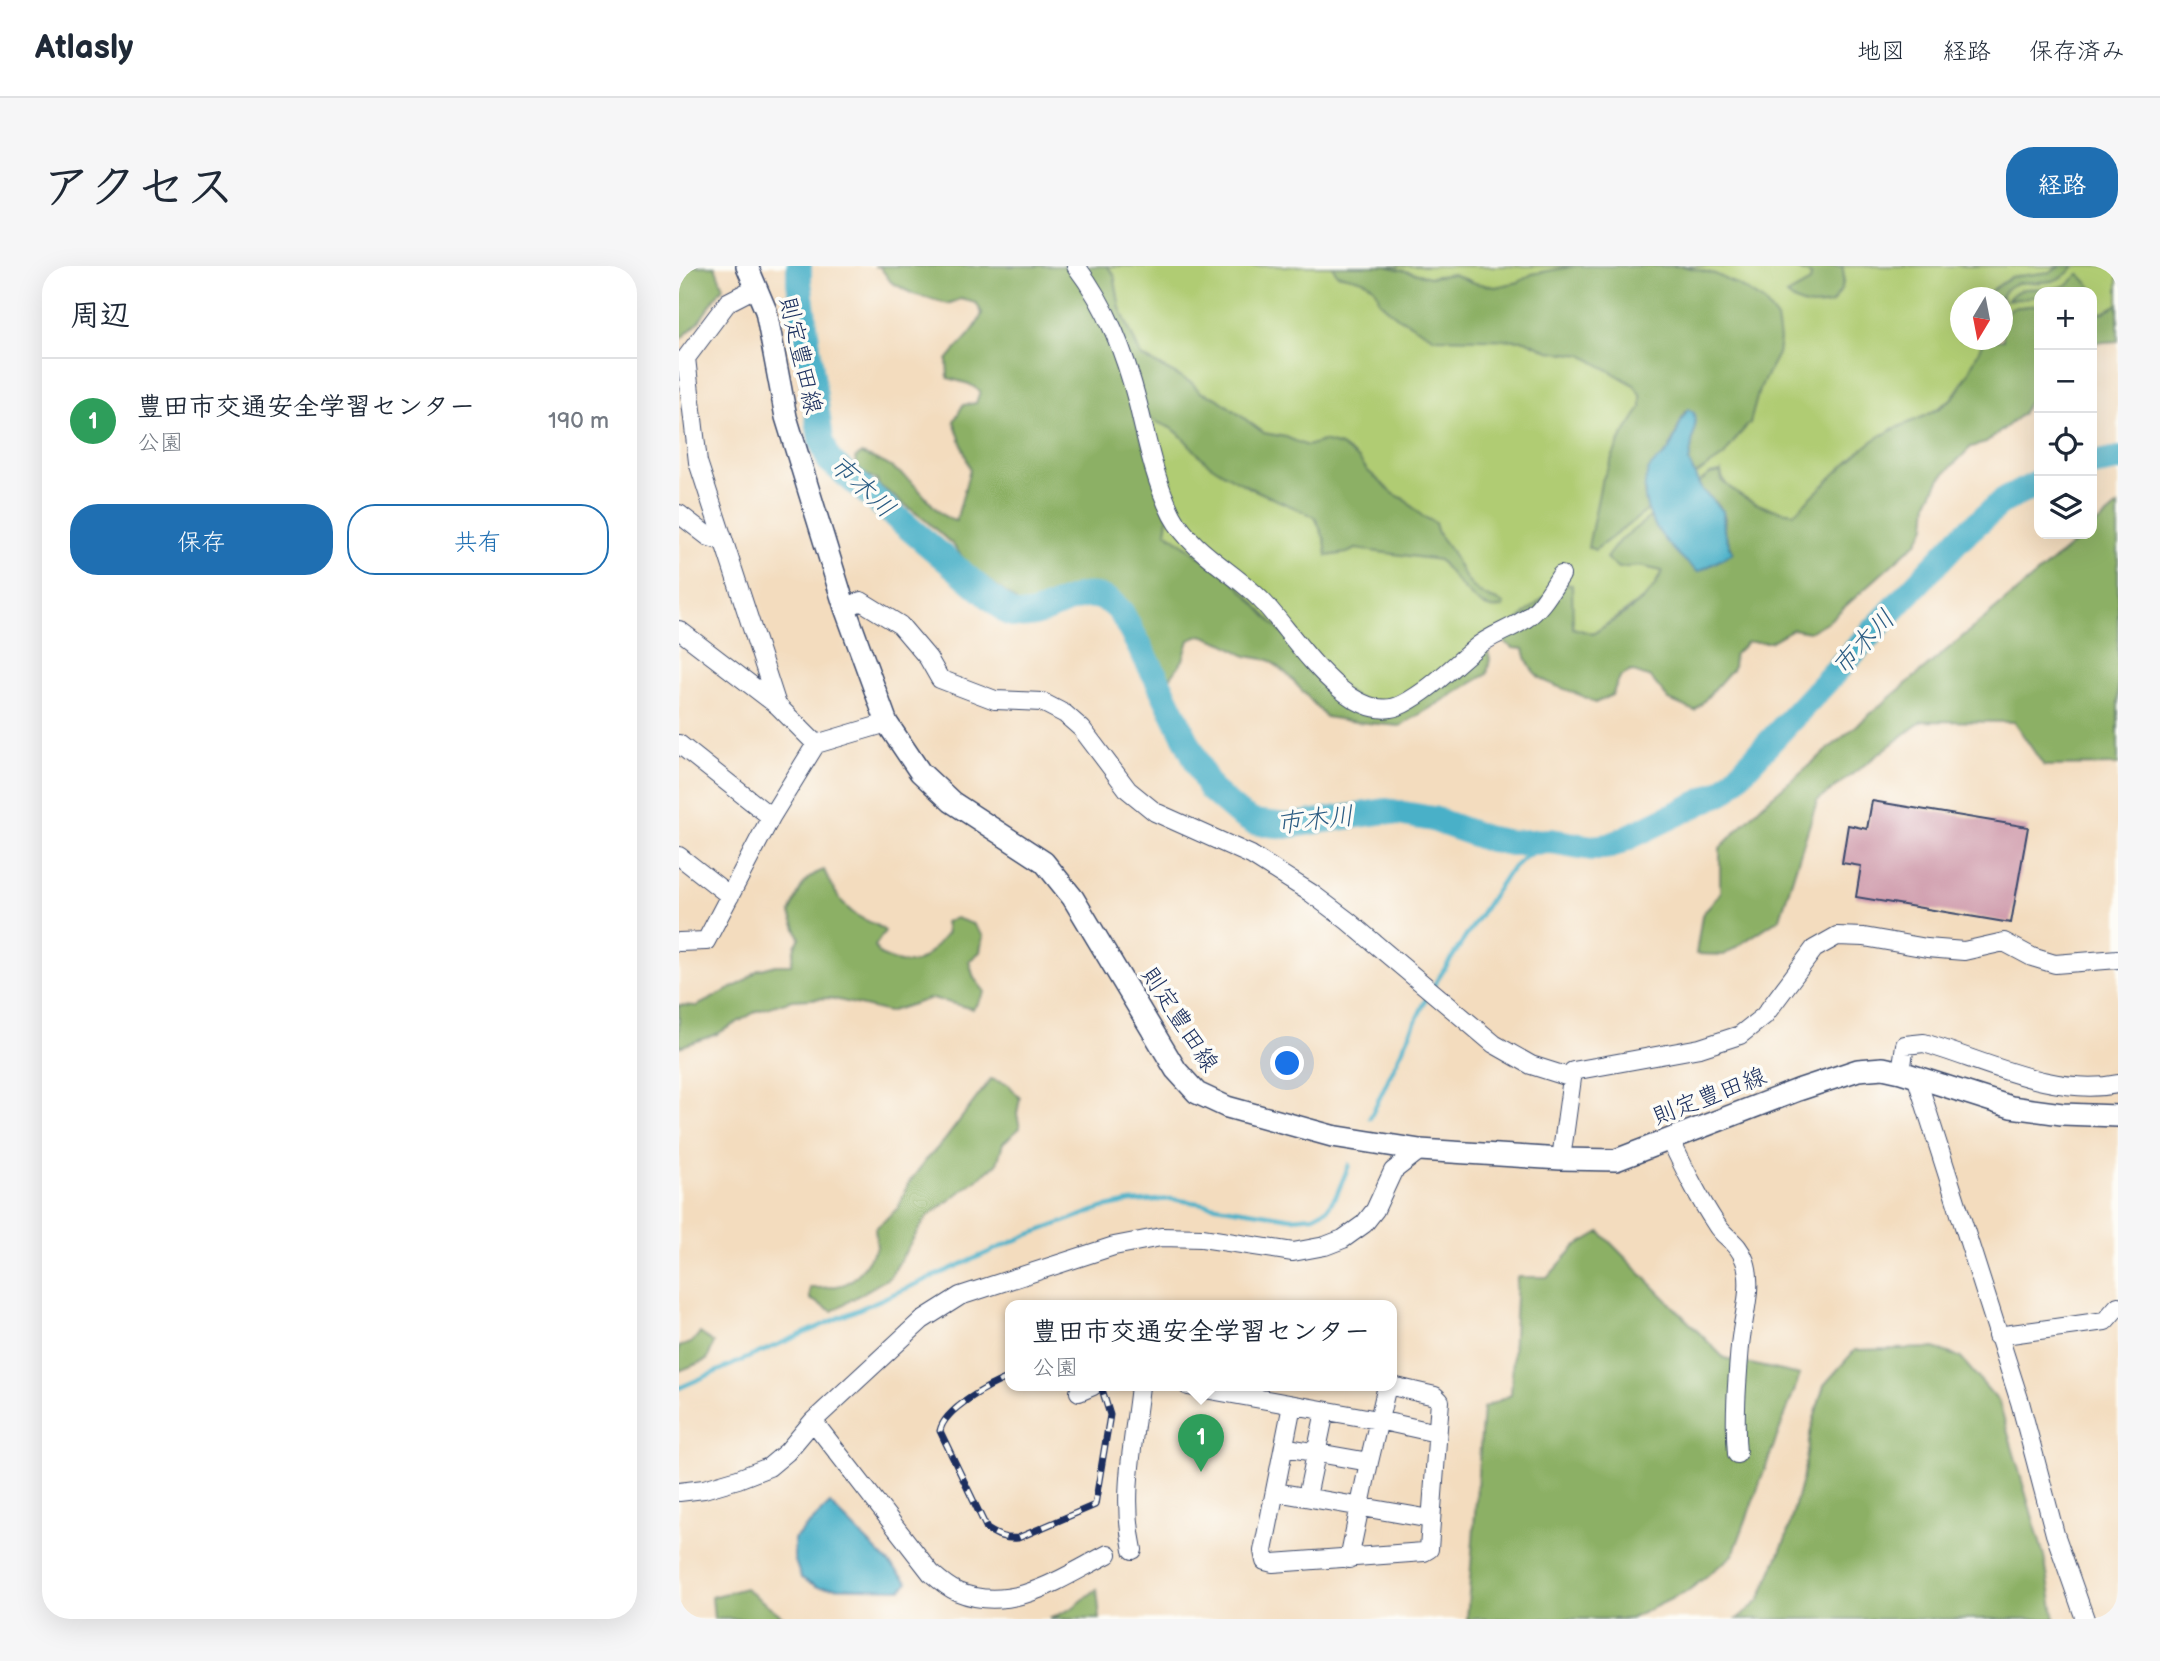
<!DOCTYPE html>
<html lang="ja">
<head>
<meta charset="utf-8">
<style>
  body { margin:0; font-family:"Balsamiq Sans","Klee One",sans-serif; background:#f6f6f7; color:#1f2937 }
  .controls { position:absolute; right:21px; top:21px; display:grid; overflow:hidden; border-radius:14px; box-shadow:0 7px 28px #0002 }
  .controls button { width:63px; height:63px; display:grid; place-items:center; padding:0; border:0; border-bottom:2px solid #e0e1e3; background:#fff; color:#1f2937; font:35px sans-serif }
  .compass { position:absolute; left:1271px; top:21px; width:63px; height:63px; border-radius:50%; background:#fff; box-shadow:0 7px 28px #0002; rotate:190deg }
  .you { position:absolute; left:609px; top:798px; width:24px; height:24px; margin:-18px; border:5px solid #fff; border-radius:50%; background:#1a73e8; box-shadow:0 0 0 10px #1a73e833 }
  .badge { display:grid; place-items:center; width:46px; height:46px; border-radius:50%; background:#1f6fb2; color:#fff; font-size:23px; font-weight:700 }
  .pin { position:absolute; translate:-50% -58px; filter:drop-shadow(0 2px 4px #0008) }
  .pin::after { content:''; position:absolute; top:37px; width:24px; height:21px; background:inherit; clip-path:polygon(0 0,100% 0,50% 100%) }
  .popup { position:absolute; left:326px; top:1034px; width:392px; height:91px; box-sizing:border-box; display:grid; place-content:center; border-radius:14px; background:#fff; filter:drop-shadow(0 2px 5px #0005); font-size:23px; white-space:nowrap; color:#747a83 }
  .popup b { font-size:26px; color:#1f2937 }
  .popup::after { content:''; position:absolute; left:50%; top:100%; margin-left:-14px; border:14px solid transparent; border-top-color:#fff }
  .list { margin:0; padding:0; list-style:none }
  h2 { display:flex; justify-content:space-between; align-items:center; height:91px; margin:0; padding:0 28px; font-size:30px }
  h2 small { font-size:23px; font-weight:400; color:#747a83 }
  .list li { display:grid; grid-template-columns:46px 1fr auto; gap:21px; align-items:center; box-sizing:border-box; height:126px; padding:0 28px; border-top:2px solid #e0e1e3 }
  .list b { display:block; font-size:26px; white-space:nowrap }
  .list p { margin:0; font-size:23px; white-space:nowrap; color:#747a83 }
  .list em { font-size:23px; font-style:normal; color:#747a83 }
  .actions { display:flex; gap:14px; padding:21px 28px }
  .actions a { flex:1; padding:16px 0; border:2px solid #1f6fb2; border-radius:28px; text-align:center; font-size:24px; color:#1f6fb2 }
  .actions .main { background:#1f6fb2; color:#fff }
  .icon { flex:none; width:38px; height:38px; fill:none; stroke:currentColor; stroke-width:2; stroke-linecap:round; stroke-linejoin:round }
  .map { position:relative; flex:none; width:1439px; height:1353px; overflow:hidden; border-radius:28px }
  header { display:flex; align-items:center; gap:42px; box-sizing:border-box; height:98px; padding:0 35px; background:#fff; border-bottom:2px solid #e0e1e3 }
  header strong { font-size:33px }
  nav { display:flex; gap:38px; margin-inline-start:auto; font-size:24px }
  .intro { display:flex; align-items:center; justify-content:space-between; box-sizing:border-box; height:168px; padding:0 42px }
  h1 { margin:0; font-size:49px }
  .button { padding:18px 32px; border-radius:28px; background:#1f6fb2; color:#fff; font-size:24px; font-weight:700 }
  main { display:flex; gap:42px; padding:0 42px }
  aside { flex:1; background:#fff; border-radius:28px; box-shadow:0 7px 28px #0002 }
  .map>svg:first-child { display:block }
  .green { fill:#b0cc73; stroke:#667e68; stroke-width:2 }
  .forest { fill:#8cb065; stroke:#547062; stroke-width:2 }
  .water { fill:#49b0c8; stroke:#327093; stroke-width:2 }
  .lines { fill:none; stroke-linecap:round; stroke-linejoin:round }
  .stream { stroke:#49b0c8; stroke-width:4.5 }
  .river { stroke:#49b0c8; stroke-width:26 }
  .building { fill:#d09dad }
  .minor-casing { stroke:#3b496c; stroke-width:20 }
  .major-casing { stroke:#3b496c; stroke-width:24 }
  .minor { stroke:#fff; stroke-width:18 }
  .major { stroke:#fff; stroke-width:21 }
  .rail-casing { stroke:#1b2f5e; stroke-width:7 }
  .rail { stroke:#fdfcf7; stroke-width:4.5; stroke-dasharray:13; stroke-linecap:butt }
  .labels { text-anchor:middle; stroke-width:7; stroke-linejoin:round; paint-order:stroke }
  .street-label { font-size:24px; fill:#1b2f5e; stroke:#fdfcf7 }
  .water-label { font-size:26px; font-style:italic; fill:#2b5c83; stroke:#fdfcf7 }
</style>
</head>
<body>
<header>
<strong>Atlasly</strong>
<nav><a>地図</a><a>経路</a><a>保存済み</a></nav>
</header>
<div class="intro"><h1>アクセス</h1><a class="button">経路</a></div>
<main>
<aside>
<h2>周辺<small></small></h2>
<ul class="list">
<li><span class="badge" style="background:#2e9e5b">1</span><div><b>豊田市交通安全学習センター</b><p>公園</p></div><em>190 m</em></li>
</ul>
<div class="actions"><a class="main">保存</a><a>共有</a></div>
</aside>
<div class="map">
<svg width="1439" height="1353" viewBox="0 0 1439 1353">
  <rect width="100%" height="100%" fill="#fdfcf7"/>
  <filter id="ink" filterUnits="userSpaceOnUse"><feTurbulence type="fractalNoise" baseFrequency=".0143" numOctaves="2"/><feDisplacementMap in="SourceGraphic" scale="14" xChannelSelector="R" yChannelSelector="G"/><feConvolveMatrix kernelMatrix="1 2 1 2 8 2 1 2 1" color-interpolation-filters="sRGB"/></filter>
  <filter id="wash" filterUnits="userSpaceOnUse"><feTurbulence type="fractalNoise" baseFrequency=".00686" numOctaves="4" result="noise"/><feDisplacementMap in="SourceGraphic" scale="28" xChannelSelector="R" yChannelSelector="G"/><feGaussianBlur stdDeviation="1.57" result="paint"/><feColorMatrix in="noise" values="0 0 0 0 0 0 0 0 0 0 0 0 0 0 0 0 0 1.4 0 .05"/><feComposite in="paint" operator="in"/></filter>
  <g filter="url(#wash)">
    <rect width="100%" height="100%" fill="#f3dcbe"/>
    <path class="green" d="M391,0h1048v38l-16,9 -10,-1v-20h-53v13l-27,3 -9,7v-17h-42v42h23l-15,33 -18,26 -29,20 -30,10 -98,84c-23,-2 -69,-14 -73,-41l-38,87 -65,9 22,-2 22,5 -11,22 -58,41 -20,-6 -75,10 -67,53 -64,18 -181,-163 -20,-14z"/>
    <path class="forest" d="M0,0h36l8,21 -26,37 -18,16z
      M195,0h196l29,42 69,210 -2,14 69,50 93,101 55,28 104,-62 3,10 -3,15 -87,52 -44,-4 -30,-5 -39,-43 -18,-14 -23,-4 -21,-12 -23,-9 -13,5 -6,20 -13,18 -8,-3 -41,-70 -18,-11 -27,-1 -39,18 -19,2 -2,-12 -50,-39 -13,-17 -28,-25 -46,-35 -2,-5c-11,-5 -21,-9 -22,-22l6,-4c19,5 34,14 49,27 14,11 28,37 46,40l14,-52 -16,-48 9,-16 13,-2 4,-12 -11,-7 -21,-6 -1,-18c12,-16 29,-28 35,-47l-6,-10 -15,-4 -13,5 -35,-10 -22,-12 -11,-15z
      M401,0h27l7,8 6,34 21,48 51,27 8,9 17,6 47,35 22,4 21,9 16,-5 18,5 18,13 9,12 26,23 10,5 18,17 13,7c4,17 8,15 16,28 10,19 16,37 38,47 5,2 10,3 15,6l-1,3c-24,10 -50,-32 -64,-47l-83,-11 -9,4 -20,3 -2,-16 -10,-23c-36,-17 -73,-30 -106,-53 -12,-9 -20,-21 -31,-31 -8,-8 -21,-8 -32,-18z
      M653,0h54l44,11 23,-3 22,9 20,4 24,-5 13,-8 43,-8h108l32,8 21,10 27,17 14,18 3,21 -2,14 -19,36 -9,33 -12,13 -14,20 -29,19 -6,-13 6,-37 -10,-14 -17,41 -19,18 -5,21 4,19 -53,40 -7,-3 13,-64 18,-41 22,-34v-12l-7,-11 -52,-30 -33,-4 -24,-11 -90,-2 -39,-22 -17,-15c-2,-22 -24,-23 -42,-27z
      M1110,0h53c5,15 -1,26 -11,38 -18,3 -29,4 -44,-9l23,-13 1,-7z
      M1382,0h13c-23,32 -60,1 -73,31h-19l29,-20 39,-5z
      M1400,8l17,18 4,10h-8v-10h-53v4l-31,4c13,-21 40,-5 58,-15 5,-2 9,-8 13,-11z
      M1439,38v37l-26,2v-31l10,1z
      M1360,39v78l-17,31 -36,29 -15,4 -31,31 -12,24 -2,24 -9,16 -87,78 -21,12 -16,-3 -23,13h-23l-13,13 -1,13 -38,43 -26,-11 -18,-22 -20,-7 -11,6 -8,18 -17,8c-31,-21 -63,-12 -71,-54l-11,-1 -15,-10 63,-56 11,3 1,43 20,6c24,-17 60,-33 69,-63l-22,-5 -22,2 -12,-10 13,-17 31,-24 10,16 73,19 -9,-21 1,-14 -6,-12 -18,-16 -3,-6 12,-9 11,-2 1,9c22,19 43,29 72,32 26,-23 49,-49 76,-70 24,-19 56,-22 80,-43 17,-15 23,-41 34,-60h19v-25l8,-7z
      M1439,240v259l-74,1 -30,-44 -92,-1 -105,80 -37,117 -56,37 -28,-1 6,-39 18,-22v-45l43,-44 322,-270h7v-6z
      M145,604c7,16 17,35 32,45 11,7 18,7 29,16l-10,15 5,9c37,16 41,8 67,-22l-2,-11 11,-4 17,6 10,12 -3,16 -11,9 5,17 11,14 -12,17 -41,-11 -44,14 -58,-14 -38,2 -35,11 -40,23 -38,13v-42l18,1 45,-23 16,-13 18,-5h15l4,-19 5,-8 -10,-24c8,-20 12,-37 34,-44z
      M312,813l18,6 11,13 -3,16 3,14 -17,15 -6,21 -71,54 -36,59 -58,34 -22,-12v-11c44,0 44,-7 67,-41l-2,-18 23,-21 10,-24 18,-24 18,-19z
      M921,966l124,126 76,17 -67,180 -45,36 -58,28h-163l16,-211 28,-13 6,-118h31l28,-31z
      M21,1067l14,10 -7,17 -28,11v-24l12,-4z
      M1255,1082l26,9 39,45 45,154 11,63h-318l22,-18 27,-63 18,-66 7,-43 13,-44 31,-35z
      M66,1322l41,31h-72l-2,-22z
      M418,1323l3,30h-51l22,-10z"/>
    <path class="water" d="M1009,143l6,4 1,12 -6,37 12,27 22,22 1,20 9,22 -35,19c-28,-23 -65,-60 -50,-101 5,-11 17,-13 22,-23 7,-12 10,-29 18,-39z
      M151,1238l78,78 -7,7 -83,-2 -17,-9 -7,-20v-19z"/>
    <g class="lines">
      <path class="stream" d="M753,722l75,-114 17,-16 27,-17
        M691,852l58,-123
        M0,1122l349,-153 74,-27 29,-6 41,-3 120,19 22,-2 13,-7 10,-15 12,-29"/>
      <path class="river" d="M120,0v16l22,158 8,20 180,153c40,15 73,-45 112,-1l35,65 54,112 29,25 14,8 33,4 100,-15 47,8 52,19 26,5 40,-2 41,7 18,-2 114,-55 236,-253 43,-37 36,-18
        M1413,198l26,-5"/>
    </g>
    <g id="blocks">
      <path class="building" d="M1193,535l156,26 -17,96 -155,-26 5,-31 -19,-3 6,-38 19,4z"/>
    </g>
  </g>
  <g filter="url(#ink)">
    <use href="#blocks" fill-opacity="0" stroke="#3b496c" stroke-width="2"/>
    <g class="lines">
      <g class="minor-casing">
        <path id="minor" d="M397,0c32,42 49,88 62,138 9,37 17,77 34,111 20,38 63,57 91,87 30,31 88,129 140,102 27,-14 48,-36 71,-55 15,-14 34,-18 50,-29 17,-11 26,-28 37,-45
          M7,92l12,104 79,243
          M0,96l7,-4 42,-56 29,-15
          M0,248l30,23 13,4
          M166,342l16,-7 39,24 28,33 12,21 55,21 47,2 23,12 17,15 46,61 27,22 96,43 60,38 37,28 146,123 37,21 41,13
          M0,364l98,75 39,39
          M0,478l92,73
          M0,590l51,40
          M0,676l27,-1 65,-124 45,-73 71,-21
          M1222,806l4,-27 19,-2c61,18 130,54 194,41
          M1237,810l104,326 35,132 30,85
          M991,873c14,29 28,58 46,85 9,15 22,17 29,37 9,26 -3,59 -5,85 -3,36 -6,73 -3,108
          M882,893l12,-88 127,-23 40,-13 24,-19 50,-67 23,-13 27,1 63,11 37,3 40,-9 28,15 23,7 63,-5
          M1318,1070l108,-15 13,-15
          M509,1120l190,34 59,13
          M400,1126l14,-6
          M613,1139l-29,146 2,10 8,2 151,-11 5,-3 11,-148 -5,-5 -43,-10 -6,4 -17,72 -20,97
          M134,1155l118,152c8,7 17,15 27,19 54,22 103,-14 150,-38
          M605,1181l85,15
          M0,1226l25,-3 34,-10 31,-12 18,-15 26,-31 109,-101 38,-24 154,-50 47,-9 41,1 91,14 32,-6 18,-7 21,-15 11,-14 18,-39 27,-21
          M597,1226l155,27
          M628,1231l18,-86
          M454,1284c-12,-55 1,-108 7,-164"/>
      </g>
      <g class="major-casing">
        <path id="major" d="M68,0l19,45 20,106 59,191 42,115 33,49 32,30 92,60 29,36 103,172 21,23 30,14 105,29 88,14 141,9 55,1 182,-70 60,-20 25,-2 18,4 110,35 51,7 56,2"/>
      </g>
      <use href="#minor" class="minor"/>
      <use href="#major" class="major"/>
      <g class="rail-casing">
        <path id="rail" d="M331,1111c-19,7 -66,32 -70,54l47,98c11,7 18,10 31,9l77,-33 15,-90 -9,-29"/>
      </g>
      <use href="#rail" class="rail"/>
    </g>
  </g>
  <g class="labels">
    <g class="street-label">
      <text transform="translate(122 89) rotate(77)" y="8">則定豊田線</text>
      <text transform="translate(501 753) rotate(57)" y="8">則定豊田線</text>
      <text transform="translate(1030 830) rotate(-21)" y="8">則定豊田線</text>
    </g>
    <g class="water-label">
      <text transform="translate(184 220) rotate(43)" y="9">市木川</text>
      <text transform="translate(1184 376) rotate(-47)" y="9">市木川</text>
      <text transform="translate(636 553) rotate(-6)" y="9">市木川</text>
    </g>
  </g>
</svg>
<div class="controls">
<button>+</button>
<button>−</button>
<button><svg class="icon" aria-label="locate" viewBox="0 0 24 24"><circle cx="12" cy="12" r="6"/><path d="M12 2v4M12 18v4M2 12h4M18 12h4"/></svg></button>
<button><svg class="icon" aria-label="layers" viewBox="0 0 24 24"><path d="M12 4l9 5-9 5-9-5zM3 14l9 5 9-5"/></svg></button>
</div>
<svg class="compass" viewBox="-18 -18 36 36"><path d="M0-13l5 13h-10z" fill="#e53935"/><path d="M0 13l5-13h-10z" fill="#747a83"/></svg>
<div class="you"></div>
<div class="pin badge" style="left:522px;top:1206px;background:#2e9e5b">1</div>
<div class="popup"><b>豊田市交通安全学習センター</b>公園</div>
</div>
</main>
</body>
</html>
